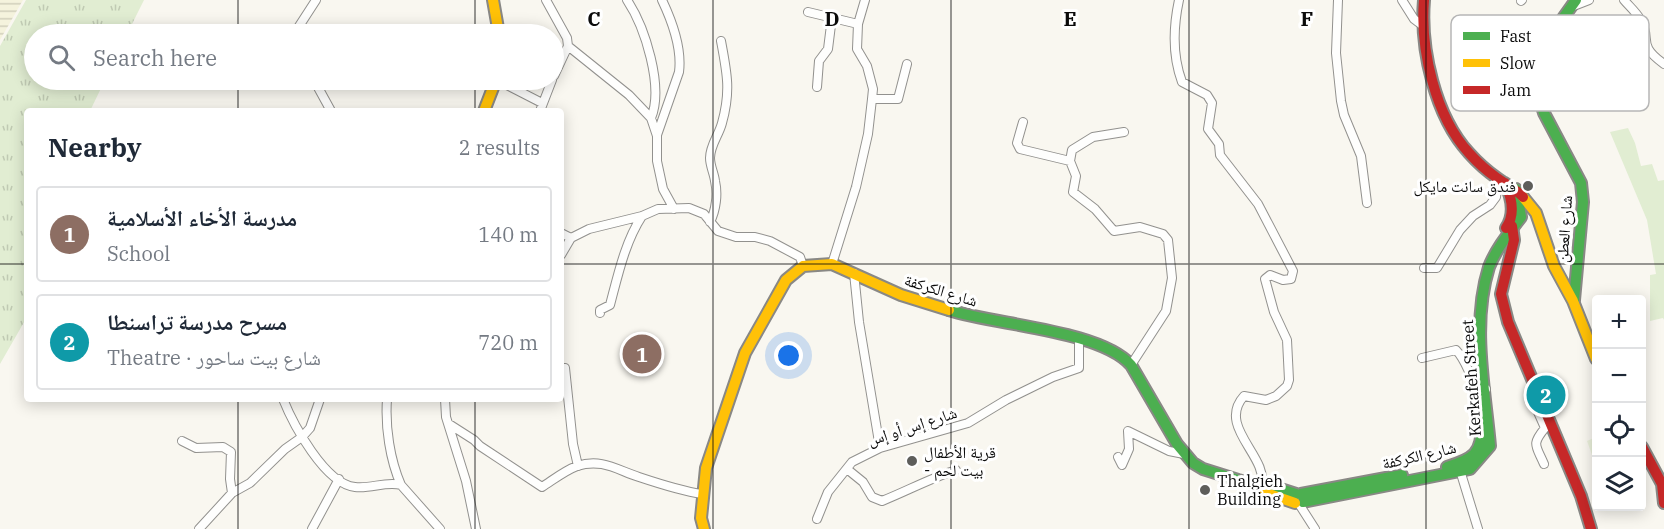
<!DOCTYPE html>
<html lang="en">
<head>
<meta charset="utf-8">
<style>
  body { margin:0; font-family:"IBM Plex Serif","Noto Naskh Arabic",serif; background:#f2f2f3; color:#1f2937 }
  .controls { position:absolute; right:18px; bottom:18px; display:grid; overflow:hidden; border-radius:6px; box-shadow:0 3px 15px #0003 }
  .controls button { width:54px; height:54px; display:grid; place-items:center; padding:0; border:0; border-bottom:2px solid #e0e1e3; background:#fff; color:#1f2937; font:30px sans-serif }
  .you { position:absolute; left:789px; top:356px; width:21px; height:21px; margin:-15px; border:4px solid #fff; border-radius:50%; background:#1a73e8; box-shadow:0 0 0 9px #1a73e833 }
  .badge { display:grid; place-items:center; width:39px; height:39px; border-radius:50%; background:#b45309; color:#fff; font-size:20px; font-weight:700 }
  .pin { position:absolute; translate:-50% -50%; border:3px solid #fff; box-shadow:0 2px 6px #0006 }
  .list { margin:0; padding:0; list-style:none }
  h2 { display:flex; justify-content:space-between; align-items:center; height:78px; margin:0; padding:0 24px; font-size:26px }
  h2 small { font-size:20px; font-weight:400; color:#747a83 }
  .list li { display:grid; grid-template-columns:39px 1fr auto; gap:18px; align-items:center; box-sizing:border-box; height:96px; margin:0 12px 12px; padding:0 12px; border:2px solid #e0e1e3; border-radius:6px }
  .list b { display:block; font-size:22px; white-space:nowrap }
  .list p { margin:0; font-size:20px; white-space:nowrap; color:#747a83 }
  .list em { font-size:20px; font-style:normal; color:#747a83 }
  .icon { flex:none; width:33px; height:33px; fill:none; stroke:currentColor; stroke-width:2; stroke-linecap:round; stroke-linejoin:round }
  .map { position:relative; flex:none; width:1664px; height:529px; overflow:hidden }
  .search { position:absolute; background:#fff; box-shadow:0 3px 15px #0003; left:24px; top:24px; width:540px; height:66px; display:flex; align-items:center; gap:15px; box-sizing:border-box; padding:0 21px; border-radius:33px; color:#747a83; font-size:22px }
  .panel { position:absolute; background:#fff; box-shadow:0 3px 15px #0003; left:24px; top:108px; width:540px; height:294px; border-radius:6px }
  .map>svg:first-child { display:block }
  .farmland { fill:url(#farmland-rules) }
  .grass { fill:url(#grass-tufts) }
  .park { fill:#e1edd2 }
  .pitch { fill:#ebf1db }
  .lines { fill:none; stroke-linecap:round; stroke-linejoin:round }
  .street-casing { stroke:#92918e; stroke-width:10 }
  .fast-casing { stroke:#898885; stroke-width:14 }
  .slow-casing { stroke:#898885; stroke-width:14 }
  .jam-casing { stroke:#898885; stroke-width:14 }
  .street { stroke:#fefefd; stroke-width:8 }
  .fast { stroke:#4caf50; stroke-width:10 }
  .slow { stroke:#ffc107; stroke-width:10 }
  .jam { stroke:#c62828; stroke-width:10 }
  .grid { fill:none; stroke:#0b0b0b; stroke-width:1.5; stroke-opacity:0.55 }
  .poi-dot { fill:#5e5e5b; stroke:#fff; stroke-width:2 }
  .labels { text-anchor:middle; stroke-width:6; stroke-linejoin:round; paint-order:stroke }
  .poi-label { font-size:16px; fill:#0b0b0b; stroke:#fff; text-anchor:start }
  .street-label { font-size:16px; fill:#0b0b0b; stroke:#fff }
  .key { fill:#fff; stroke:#b6b6b6; stroke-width:1.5 }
  .key-label { font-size:16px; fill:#0b0b0b }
  .grid-label { font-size:20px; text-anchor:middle; font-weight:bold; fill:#0b0b0b; stroke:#fff; stroke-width:6; stroke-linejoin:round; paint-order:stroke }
</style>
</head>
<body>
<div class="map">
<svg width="1664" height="529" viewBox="0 0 1664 529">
  <defs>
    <pattern id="farmland-rules" width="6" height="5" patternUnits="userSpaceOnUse" patternTransform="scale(1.5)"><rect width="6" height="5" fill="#f5f3dd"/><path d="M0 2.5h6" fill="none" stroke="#d1cfbc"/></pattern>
    <pattern id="grass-tufts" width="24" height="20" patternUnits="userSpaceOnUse" patternTransform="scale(1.5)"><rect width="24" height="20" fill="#e1edd2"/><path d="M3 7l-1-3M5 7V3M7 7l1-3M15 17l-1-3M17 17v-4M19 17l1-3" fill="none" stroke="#c0cab3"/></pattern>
  </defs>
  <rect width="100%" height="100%" fill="#f9f7f0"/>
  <path class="farmland" d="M0,0h23l-23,40z"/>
  <path class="grass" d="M26,0h118l-17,34h-93v46h71l-15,31h-63v206l-27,47v-318z"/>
  <path class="park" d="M1628,128l7,15 6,23 11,-2 6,17 6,-1v140l-1,-2 -13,3v-46l6,-1 -9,-54 -37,-88z"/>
  <path class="pitch" d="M1596,437v29l-9,-25z"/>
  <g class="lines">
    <g class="street-casing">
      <path id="street" d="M546,0l21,38 1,8 61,49 22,23 6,18v25l6,28 11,20
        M627,0c18,27 37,87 24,118
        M1179,0c-6,28 -7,55 3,82l25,13 5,8 -4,26 11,15 1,11 38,49 35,67 -2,8 -8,1 -13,-5 -5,4 9,33 13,28 2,40 -2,6 -11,10 -10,4 -22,-4c-28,31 26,61 17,90
        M1338,0l-2,53 5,48 3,14 17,41 6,47
        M1402,0l12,19 8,6
        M1624,0c5,6 12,12 16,19 13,21 -5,24 24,45
        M1521,1l1,-1
        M1571,7l18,-7
        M808,12l50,12 -1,25 10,17 6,23 -1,10 -4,35 -12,53 -24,77
        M858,24l7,-24
        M294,34l22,-34
        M554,76l14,-30
        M314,80l17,31
        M495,82l8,1 39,20
        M817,87l2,-26 9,-12 4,-32
        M872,99h26l9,-35
        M540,111l12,-31
        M1023,122l-6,21 3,6 50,12
        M1124,132l-31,5 -21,13 -2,11 6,15 -3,16 22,17 19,22 26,-4 23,7 5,6 4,38 -6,33 -35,54
        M657,135l22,-63c3,-23 -7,-51 -17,-72
        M710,222c6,-12 8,-28 5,-41 -1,-8 -5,-15 -5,-23 0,-13 9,-23 12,-35 9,-32 5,-50 -1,-82
        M561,233l10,5
        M561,255l10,-17 18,-9 53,-13 16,-7 31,-1 15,6 14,17 18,6h19l15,4 30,16 3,9
        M1424,268h13l23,-38 13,-14 17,-11 6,-8 2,-18
        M854,273l5,49 21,126
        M600,313v-3l10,-5c8,-30 15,-63 32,-89
        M1422,358l34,-8c11,11 13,27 23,39h7
        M565,368l8,76 5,22
        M1535,386l-5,8 15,34c-14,17 -9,17 -1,36
        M283,399c10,25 42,85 72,88 16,2 31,-6 46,-2
        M387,399c-2,28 3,61 14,86l39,44
        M445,399l1,18 20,64 10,48
        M449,424l25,16 6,6 62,41c11,-7 22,-16 35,-21 25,-8 40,4 62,11 21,7 42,14 63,17
        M182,441l14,7 27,-1 8,5 -1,27 2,14 18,-10 35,-34 17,-12 8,-9 10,-29
        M1118,457l4,8 7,-16 -1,-18 41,20 15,3
        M1459,467l19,62
        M847,469l16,13 9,15 10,4c25,-10 49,-23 74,-31
        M1299,504l16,25
        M817,519l11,-27 24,-30 28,-14 88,-25 38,-23 47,-23 26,-9v-29
        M199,529l33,-36
        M312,529l27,-50"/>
    </g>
    <g class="fast-casing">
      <path id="fast" d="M1574,300l9,-98 -2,-19 -37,-70 -6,-19 1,-30 12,-29 25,-35
        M949,310c46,15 151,20 182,55l46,79 16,19 10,6 35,11 23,6 7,-1 28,9
        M1447,467c26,-8 35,-13 35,-42
        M1301,494l101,-19
        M1303,502l167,-33 20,-23c-5,-57 -19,-122 -1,-179 7,-18 20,-34 32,-50l-5,-28"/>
    </g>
    <g class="slow-casing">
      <path id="slow" d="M493,0l6,34
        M484,111l12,-31
        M1523,197l13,16 18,53 19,35 23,58
        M1261,486l5,7 29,10
        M704,529l-3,-11 5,-50 39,-115 41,-73 17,-14 29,-2 69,31 48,15"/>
    </g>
    <g class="jam-casing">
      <path id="jam" d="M1424,0c-4,49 11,116 45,153 8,9 18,18 28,25 9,7 18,10 26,19
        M1505,183c7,15 11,31 1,45
        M1512,226l2,14 -13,54 7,28 73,174 10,33
        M1642,447l20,37 2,19"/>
    </g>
    <use href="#street" class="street"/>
    <use href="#fast" class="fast"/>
    <use href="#slow" class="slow"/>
    <use href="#jam" class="jam"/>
  </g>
  <path class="grid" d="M238,0v34M475,0v34M713,0v529M951,0v529M1189,0v529M1426,0v529M238,80v31M475,80v31M0,264h27M561,264h1103M238,399v130M475,399v130"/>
  <g class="poi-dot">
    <circle cx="1528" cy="186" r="6"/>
    <circle cx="912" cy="461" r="6"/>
    <circle cx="1205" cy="490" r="6"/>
  </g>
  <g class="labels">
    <g class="poi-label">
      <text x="1516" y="192" text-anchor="end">فندق سانت مايكل</text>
      <text x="924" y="458">قرية الأطفال<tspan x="924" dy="18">- بيت لحم</tspan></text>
      <text x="1217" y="487">Thalgieh<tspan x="1217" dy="18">Building</tspan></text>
    </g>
    <g class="street-label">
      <text transform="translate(1564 229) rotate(-86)" y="6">شارع العطن</text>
      <text transform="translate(941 290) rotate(17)" y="6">شارع الكركفة</text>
      <text transform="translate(1471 378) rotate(-94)" y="6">Kerkafeh Street</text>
      <text transform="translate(912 426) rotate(-18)" y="6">شارع إس أو إس</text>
      <text transform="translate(1419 455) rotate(-13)" y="6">شارع الكركفة</text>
    </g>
  </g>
  <rect x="1451" y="15" width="198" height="96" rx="9" class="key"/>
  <rect x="1463" y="32" width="27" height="8" fill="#4caf50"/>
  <rect x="1463" y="59" width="27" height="8" fill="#ffc107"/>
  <rect x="1463" y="86" width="27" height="8" fill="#c62828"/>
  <g class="key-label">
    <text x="1500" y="42">Fast</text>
    <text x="1500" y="69">Slow</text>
    <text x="1500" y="96">Jam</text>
  </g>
  <g class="grid-label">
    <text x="594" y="26">C</text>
    <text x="832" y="26">D</text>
    <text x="1070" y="26">E</text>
    <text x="1307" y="26">F</text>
  </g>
</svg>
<div class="controls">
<button>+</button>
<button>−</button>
<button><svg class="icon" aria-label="locate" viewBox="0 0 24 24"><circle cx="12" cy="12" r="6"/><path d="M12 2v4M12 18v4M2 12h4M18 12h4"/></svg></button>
<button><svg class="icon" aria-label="layers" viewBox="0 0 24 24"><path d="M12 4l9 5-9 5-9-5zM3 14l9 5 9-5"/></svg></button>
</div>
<div class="you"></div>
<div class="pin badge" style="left:642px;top:354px;background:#8d6e63">1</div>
<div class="pin badge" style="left:1546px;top:395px;background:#0f9aa8">2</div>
<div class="search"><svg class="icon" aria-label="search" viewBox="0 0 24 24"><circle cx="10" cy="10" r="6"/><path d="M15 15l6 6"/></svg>Search here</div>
<section class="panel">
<h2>Nearby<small>2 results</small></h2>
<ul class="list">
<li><span class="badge" style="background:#8d6e63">1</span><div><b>مدرسة الأخاء الأسلامية</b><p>School</p></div><em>140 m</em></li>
<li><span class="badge" style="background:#0f9aa8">2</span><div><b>مسرح مدرسة تراسنطا</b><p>Theatre · شارع بيت ساحور</p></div><em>720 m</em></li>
</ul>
</section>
</div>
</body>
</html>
